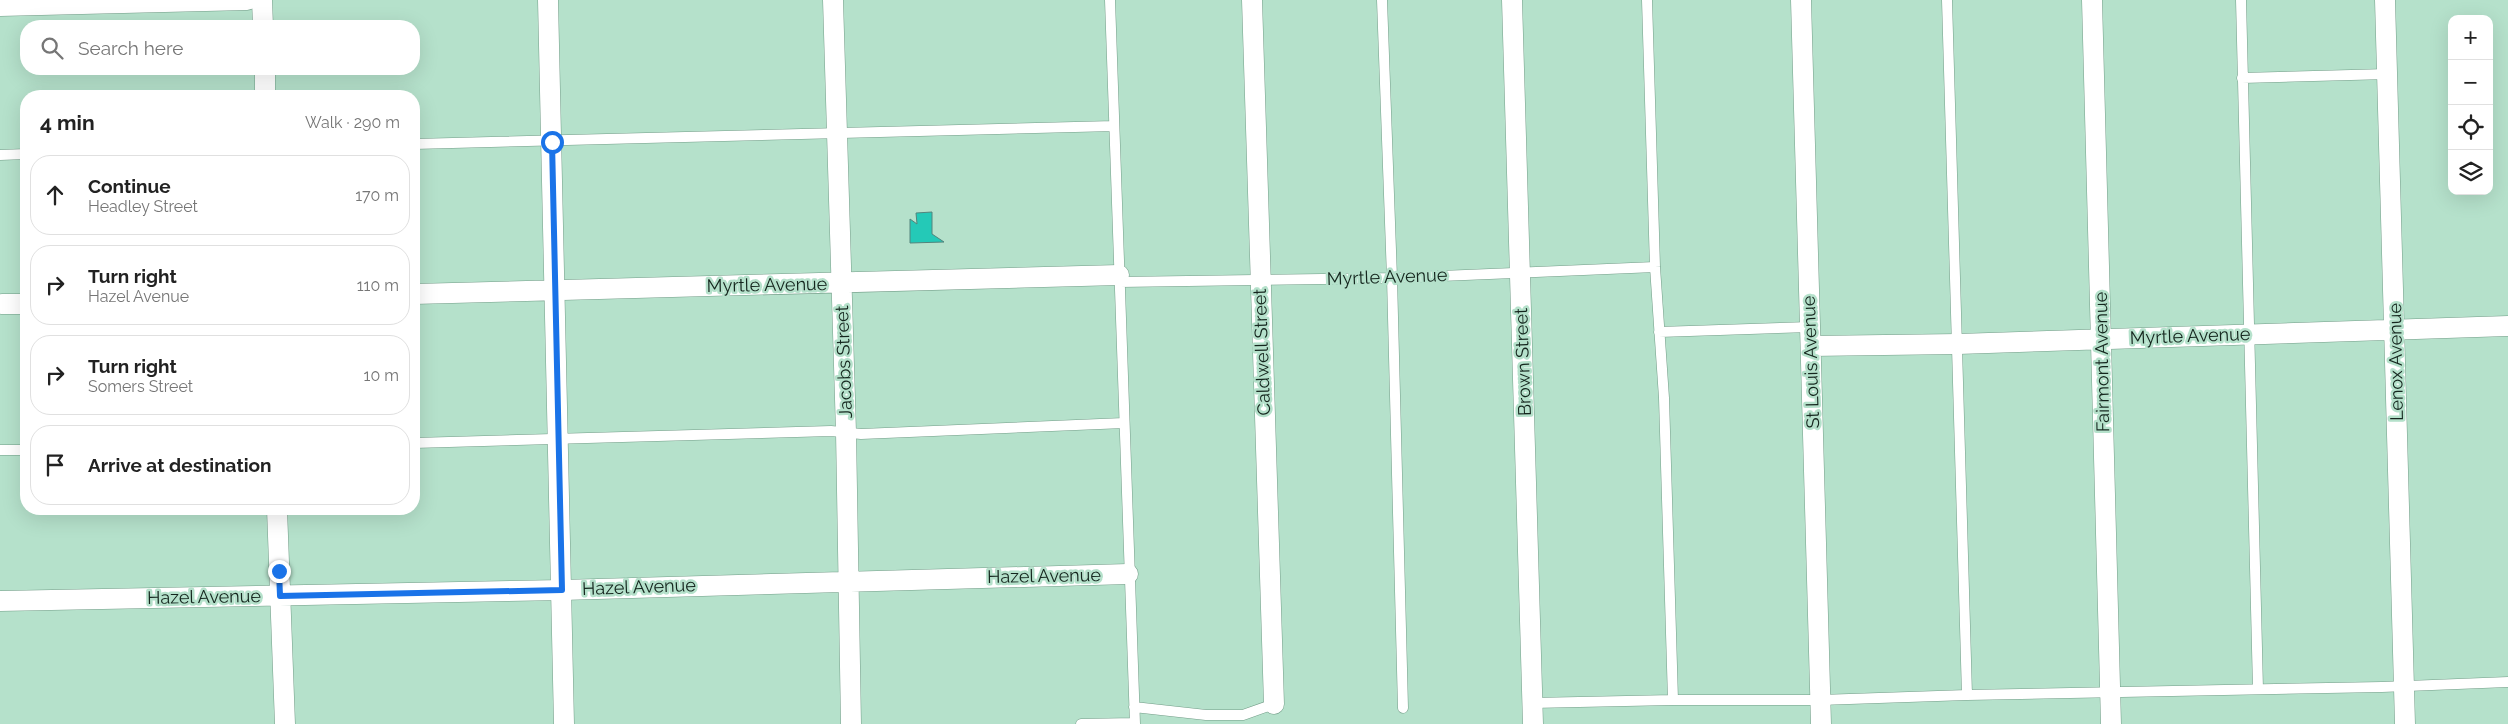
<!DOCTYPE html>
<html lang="en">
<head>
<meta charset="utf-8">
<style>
  body { margin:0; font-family:Raleway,sans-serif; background:#f2f2f2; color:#222 }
  .controls { position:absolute; right:15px; top:15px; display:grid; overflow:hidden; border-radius:10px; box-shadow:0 5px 20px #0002 }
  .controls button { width:45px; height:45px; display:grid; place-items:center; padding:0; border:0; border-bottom:1px solid #e0e0e0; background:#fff; color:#222; font:25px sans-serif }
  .stop { position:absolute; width:15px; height:15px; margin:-11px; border:4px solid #1a73e8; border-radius:50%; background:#fff }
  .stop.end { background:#1a73e8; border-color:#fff; box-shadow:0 1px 5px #0008 }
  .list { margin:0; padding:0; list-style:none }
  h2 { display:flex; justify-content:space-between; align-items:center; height:65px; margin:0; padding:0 20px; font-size:21px }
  h2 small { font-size:16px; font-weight:400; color:#767676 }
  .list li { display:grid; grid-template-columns:32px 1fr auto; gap:15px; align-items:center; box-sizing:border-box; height:80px; margin:0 10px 10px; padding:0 10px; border:1px solid #e0e0e0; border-radius:20px }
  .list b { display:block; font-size:19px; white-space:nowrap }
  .list p { margin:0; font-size:16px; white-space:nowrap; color:#767676 }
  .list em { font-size:16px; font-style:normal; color:#767676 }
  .icon { flex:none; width:28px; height:28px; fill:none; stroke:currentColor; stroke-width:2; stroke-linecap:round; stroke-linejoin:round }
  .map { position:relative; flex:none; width:2508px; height:724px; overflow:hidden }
  .search { position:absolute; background:#fff; box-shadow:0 5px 20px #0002; left:20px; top:20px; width:400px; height:55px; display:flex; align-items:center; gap:12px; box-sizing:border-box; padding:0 18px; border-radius:20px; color:#767676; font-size:19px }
  .panel { position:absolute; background:#fff; box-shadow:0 5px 20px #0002; left:20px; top:90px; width:400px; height:425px; border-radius:20px }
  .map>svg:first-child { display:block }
  .building { fill:#24c9b7; stroke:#53847c }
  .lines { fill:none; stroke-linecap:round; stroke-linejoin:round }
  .lane-casing { stroke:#739d88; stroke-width:11 }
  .street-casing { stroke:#739d88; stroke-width:21 }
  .lane { stroke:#fff; stroke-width:10 }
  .street { stroke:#fff; stroke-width:20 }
  .route { stroke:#1a73e8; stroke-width:6 }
  .labels { text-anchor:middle; stroke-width:5; stroke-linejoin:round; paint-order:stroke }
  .street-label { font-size:18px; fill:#14251d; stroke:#b5e1cb }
</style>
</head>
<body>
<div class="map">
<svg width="2508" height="724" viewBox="0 0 2508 724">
  <rect width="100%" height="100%" fill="#b5e1cb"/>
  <path class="building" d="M932,212v22l12,8 -34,1v-24l7,5 -1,-11z"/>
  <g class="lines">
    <g class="lane-casing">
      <path id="lane" d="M1110,0l25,724
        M1382,0l10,278 11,430
        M1647,0l8,267 9,131 9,302
        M1947,0l20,695
        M2241,0l17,689
        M2242,78l146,-4
        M414,144l700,-18
        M0,155l26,-1
        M1120,282l272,-4 263,-11
        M1659,332l151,-5
        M414,443l417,-12 30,3 263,-11
        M0,450h26
        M1532,703l141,-3h147l147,-5 415,-8 126,-5
        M1134,707l72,8h37l31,-11
        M1081,724l53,-1"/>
    </g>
    <g class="street-casing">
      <path id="street" d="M262,0l1,26
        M548,0l16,724
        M833,0l13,432 5,292
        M1252,0l22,704
        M1512,0l21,724
        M1801,0l20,724
        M2092,0l19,724
        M2385,0l20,724
        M0,6l247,-6
        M265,69v27
        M414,294l705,-19
        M2,304h24
        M1811,346l147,-2 550,-18
        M277,509l8,215
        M0,601l562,-11 566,-16"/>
    </g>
    <use href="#lane" class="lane"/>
    <use href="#street" class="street"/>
  </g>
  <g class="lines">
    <path class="route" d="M279,571l1,25 282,-6 -10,-448"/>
  </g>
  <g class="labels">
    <g class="street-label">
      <text transform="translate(1387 277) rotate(-2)" y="6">Myrtle Avenue</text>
      <text transform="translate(767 285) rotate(-1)" y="6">Myrtle Avenue</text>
      <text transform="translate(2190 336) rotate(-2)" y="6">Myrtle Avenue</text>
      <text transform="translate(1262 352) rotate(-92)" y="6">Caldwell Street</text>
      <text transform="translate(844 362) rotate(-92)" y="6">Jacobs Street</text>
      <text transform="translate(1523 362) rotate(-92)" y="6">Brown Street</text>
      <text transform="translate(1811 362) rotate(-92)" y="6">St Louis Avenue</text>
      <text transform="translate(2102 362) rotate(-91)" y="6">Fairmont Avenue</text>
      <text transform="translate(2396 362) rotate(-91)" y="6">Lenox Avenue</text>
      <text transform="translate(1044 576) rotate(-1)" y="6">Hazel Avenue</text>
      <text transform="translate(639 587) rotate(-2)" y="6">Hazel Avenue</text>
      <text transform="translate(204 597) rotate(-1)" y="6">Hazel Avenue</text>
    </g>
  </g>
</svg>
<div class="controls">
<button>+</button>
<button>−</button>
<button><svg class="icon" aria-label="locate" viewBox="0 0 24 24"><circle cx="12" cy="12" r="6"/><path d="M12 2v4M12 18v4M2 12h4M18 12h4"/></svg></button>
<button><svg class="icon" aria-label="layers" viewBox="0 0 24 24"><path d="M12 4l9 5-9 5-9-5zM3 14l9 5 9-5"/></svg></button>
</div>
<div class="stop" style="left:552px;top:142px"></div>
<div class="stop end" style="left:279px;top:571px"></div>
<div class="search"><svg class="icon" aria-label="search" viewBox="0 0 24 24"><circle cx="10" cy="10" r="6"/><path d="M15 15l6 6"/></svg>Search here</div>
<section class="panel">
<h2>4 min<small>Walk · 290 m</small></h2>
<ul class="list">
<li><svg class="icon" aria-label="ahead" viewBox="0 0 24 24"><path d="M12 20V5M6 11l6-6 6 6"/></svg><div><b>Continue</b><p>Headley Street</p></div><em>170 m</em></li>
<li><svg class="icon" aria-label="right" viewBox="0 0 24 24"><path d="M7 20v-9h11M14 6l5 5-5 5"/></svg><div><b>Turn right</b><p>Hazel Avenue</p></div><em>110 m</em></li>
<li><svg class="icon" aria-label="right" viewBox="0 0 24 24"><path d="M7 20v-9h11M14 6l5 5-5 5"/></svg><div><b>Turn right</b><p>Somers Street</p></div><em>10 m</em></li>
<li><svg class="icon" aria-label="arrive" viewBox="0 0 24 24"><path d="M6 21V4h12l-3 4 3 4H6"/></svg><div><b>Arrive at destination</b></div></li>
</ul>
</section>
</div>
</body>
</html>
